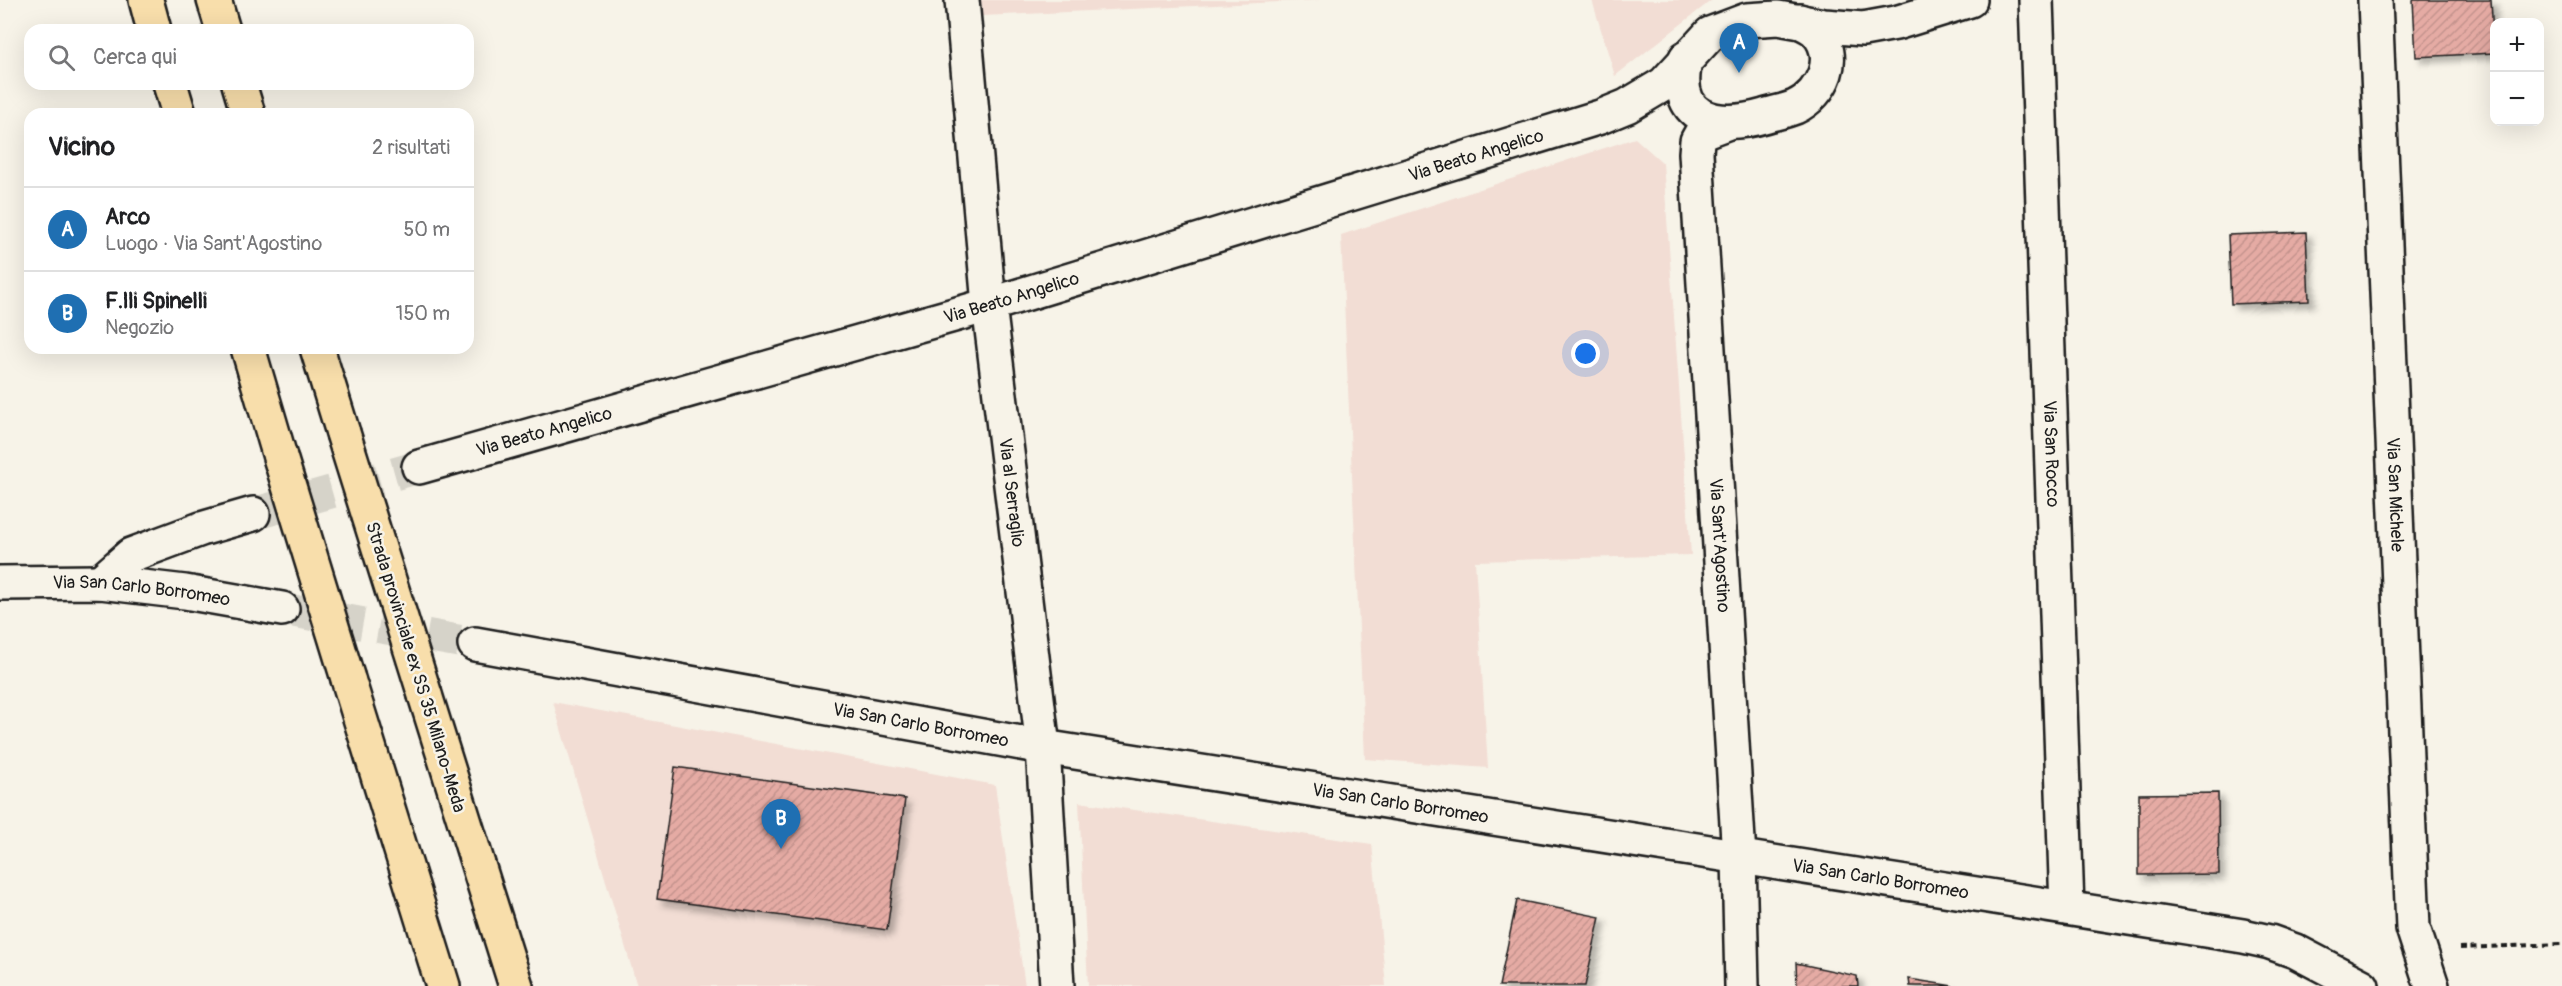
<!DOCTYPE html>
<html lang="it">
<head>
<meta charset="utf-8">
<style>
  body { margin:0; font-family:Pangolin,sans-serif; background:#f6f6f6; color:#202124 }
  .controls { position:absolute; right:18px; top:18px; display:grid; overflow:hidden; border-radius:12px; box-shadow:0 6px 24px #0002 }
  .controls button { width:54px; height:54px; display:grid; place-items:center; padding:0; border:0; border-bottom:2px solid #e0e0e0; background:#fff; color:#202124; font:30px sans-serif }
  .you { position:absolute; left:1586px; top:354px; width:21px; height:21px; margin:-15px; border:4px solid #fff; border-radius:50%; background:#1a73e8; box-shadow:0 0 0 9px #1a73e833 }
  .badge { display:grid; place-items:center; width:39px; height:39px; border-radius:50%; background:#1f6fb2; color:#fff; font-size:20px; font-weight:700 }
  .pin { position:absolute; translate:-50% -50px; filter:drop-shadow(0 2px 3px #0008) }
  .pin::after { content:''; position:absolute; top:32px; width:21px; height:18px; background:inherit; clip-path:polygon(0 0,100% 0,50% 100%) }
  .list { margin:0; padding:0; list-style:none }
  h2 { display:flex; justify-content:space-between; align-items:center; height:78px; margin:0; padding:0 24px; font-size:26px }
  h2 small { font-size:20px; font-weight:400; color:#757577 }
  .list li { display:grid; grid-template-columns:39px 1fr auto; gap:18px; align-items:center; box-sizing:border-box; height:84px; padding:0 24px; border-top:2px solid #e0e0e0 }
  .list b { display:block; font-size:22px; white-space:nowrap }
  .list p { margin:0; font-size:20px; white-space:nowrap; color:#757577 }
  .list em { font-size:20px; font-style:normal; color:#757577 }
  .icon { flex:none; width:33px; height:33px; fill:none; stroke:currentColor; stroke-width:2; stroke-linecap:round; stroke-linejoin:round }
  .map { position:relative; flex:none; width:2562px; height:986px; overflow:hidden }
  .search { position:absolute; background:#fff; box-shadow:0 6px 24px #0002; left:24px; top:24px; width:450px; height:66px; display:flex; align-items:center; gap:15px; box-sizing:border-box; padding:0 21px; border-radius:18px; color:#757577; font-size:22px }
  .panel { position:absolute; background:#fff; box-shadow:0 6px 24px #0002; left:24px; top:108px; width:450px; height:246px; border-radius:18px }
  .map>svg:first-child { display:block }
  .built { fill:#f2ddd4 }
  .building { fill:url(#building-hatch); stroke:#1c1c1c; stroke-width:1.5; filter:url(#shadow) }
  .lines { fill:none; stroke-linecap:round; stroke-linejoin:round }
  .street-tunnel { stroke:#d6d3c9; stroke-width:33; stroke-dasharray:33 16; stroke-linecap:butt }
  .street-casing { stroke:#1c1c1c; stroke-width:38 }
  .highway-casing { stroke:#1c1c1c; stroke-width:38 }
  .path { stroke:#1c1c1c; stroke-width:4; stroke-dasharray:6 4.5; stroke-linecap:butt }
  .street { stroke:#f7f3e8; stroke-width:33 }
  .highway { stroke:#f8deab; stroke-width:33 }
  .highway-bridge-casing { stroke:#1c1c1c; stroke-width:38; stroke-linecap:butt }
  .highway-bridge { stroke:#f8deab; stroke-width:33 }
  .labels { text-anchor:middle; stroke-width:5; stroke-linejoin:round; paint-order:stroke }
  .street-label { font-size:18px; fill:#1c1c1c; stroke:#f7f3e8 }
</style>
</head>
<body>
<div class="map">
<svg width="2562" height="986" viewBox="0 0 2562 986">
  <defs>
    <pattern id="building-hatch" width="6" height="6" patternUnits="userSpaceOnUse" patternTransform="scale(1.5)"><rect width="6" height="6" fill="#e5aba4"/><path d="M-1 1l2-2M0 6l6-6M5 7l2-2" fill="none" stroke="#c4938d"/></pattern>
    <filter id="shadow"><feDropShadow dx="5.5" dy="5.5" stdDeviation="3" flood-color="#0004"/></filter>
  </defs>
  <rect width="100%" height="100%" fill="#f7f3e8"/>
  <filter id="ink" filterUnits="userSpaceOnUse"><feTurbulence type="fractalNoise" baseFrequency=".0167" numOctaves="2"/><feDisplacementMap in="SourceGraphic" scale="12" xChannelSelector="R" yChannelSelector="G"/><feConvolveMatrix kernelMatrix="1 2 1 2 8 2 1 2 1" color-interpolation-filters="sRGB"/></filter>
  <g filter="url(#ink)">
    <path class="built" d="M981,0h340l-339,16z
      M1592,0h120l-97,76z
      M1635,138l28,25 28,392 -216,6 13,207 -123,-9 -24,-524z
      M553,702l442,83 30,201h-388z
      M1079,802l293,42 14,142h-298z"/>
    <path class="building" d="M2413,0h78l3,53 -78,4z
      M2306,232l3,69 -78,3 -3,-69z
      M675,767l230,32 -18,131 -230,-31z
      M2218,793l1,81 -80,1v-81z
      M1517,900l83,17 -15,69h-86z
      M1796,963l61,13 1,10h-61z
      M1909,979l44,7h-43z"/>
    <g class="lines">
      <path class="street-tunnel" d="M253,514l166,-47
        M282,609l193,35"/>
      <g class="street-casing">
        <g id="street">
          <path id="s1" d="M962,0l27,305 54,442 14,239"/>
          <path id="s2" d="M2036,0l31,908"/>
          <path id="s3" d="M2375,0l38,928 19,58"/>
          <path d="M1686,58c-16,61 30,72 78,58 10,-3 21,-5 31,-9 28,-13 45,-51 21,-76 -4,-4 -11,-7 -16,-10"/>
          <path id="s4" d="M1726,123l-24,9 -5,9 -1,12 43,704 3,129"/>
          <path id="s5" d="M419,467l570,-162 611,-188 27,-11 37,-22 46,-50 37,-14 31,-2 46,8 39,3 33,-6 74,-23"/>
          <path d="M100,582l31,-27 70,-26 52,-15"/>
          <path id="s6" d="M0,583l100,-1 85,10 97,17"/>
          <path id="s7" d="M475,644l568,103 1200,189 27,6 25,9 67,35"/>
        </g>
      </g>
      <g class="highway-casing">
        <path id="highway" d="M146,0l8,30
          M214,0l9,30
          M170,84l9,30
          M239,84l9,30
          M248,348l32,109
          M317,348l26,85
          M348,679l95,307
          M425,695l91,291"/>
      </g>
      <path class="path" d="M2460,948l102,-4"/>
      <use href="#street" class="street"/>
      <use href="#highway" class="highway"/>
      <g class="highway-bridge-casing">
        <path id="highway-bridge" d="M343,433l82,262
          M280,457l68,222"/>
      </g>
      <use href="#highway-bridge" class="highway-bridge"/>
    </g>
  </g>
  <g class="labels">
    <g class="street-label">
      <text dy="6" stroke="none"><textPath href="#s5" startOffset="1102">Via Beato Angelico</textPath></text>
      <text dy="6" stroke="none"><textPath href="#s5" startOffset="616">Via Beato Angelico</textPath></text>
      <text dy="6" stroke="none"><textPath href="#s5" startOffset="130">Via Beato Angelico</textPath></text>
      <text dy="6" stroke="none"><textPath href="#s2" startOffset="454">Via San Rocco</textPath></text>
      <text dy="6" stroke="none"><textPath href="#s1" startOffset="495">Via al Serraglio</textPath></text>
      <text dy="6" stroke="none"><textPath href="#s3" startOffset="495">Via San Michele</textPath></text>
      <text dy="6" stroke="none"><textPath href="#s4" startOffset="441">Via Sant'Agostino</textPath></text>
      <text dy="6" stroke="none"><textPath href="#s6" startOffset="142">Via San Carlo Borromeo</textPath></text>
      <text transform="translate(416 667) rotate(73)" y="6">Strada provinciale ex SS 35 Milano-Meda</text>
      <text dy="6" stroke="none"><textPath href="#s7" startOffset="453">Via San Carlo Borromeo</textPath></text>
      <text dy="6" stroke="none"><textPath href="#s7" startOffset="939">Via San Carlo Borromeo</textPath></text>
      <text dy="6" stroke="none"><textPath href="#s7" startOffset="1425">Via San Carlo Borromeo</textPath></text>
    </g>
  </g>
</svg>
<div class="controls">
<button>+</button>
<button>−</button>
</div>
<div class="you"></div>
<div class="pin badge" style="left:1739px;top:73px">A</div>
<div class="pin badge" style="left:781px;top:849px">B</div>
<div class="search"><svg class="icon" aria-label="search" viewBox="0 0 24 24"><circle cx="10" cy="10" r="6"/><path d="M15 15l6 6"/></svg>Cerca qui</div>
<section class="panel">
<h2>Vicino<small>2 risultati</small></h2>
<ul class="list">
<li><span class="badge">A</span><div><b>Arco</b><p>Luogo · Via Sant'Agostino</p></div><em>50 m</em></li>
<li><span class="badge">B</span><div><b>F.lli Spinelli</b><p>Negozio</p></div><em>150 m</em></li>
</ul>
</section>
</div>
</body>
</html>
